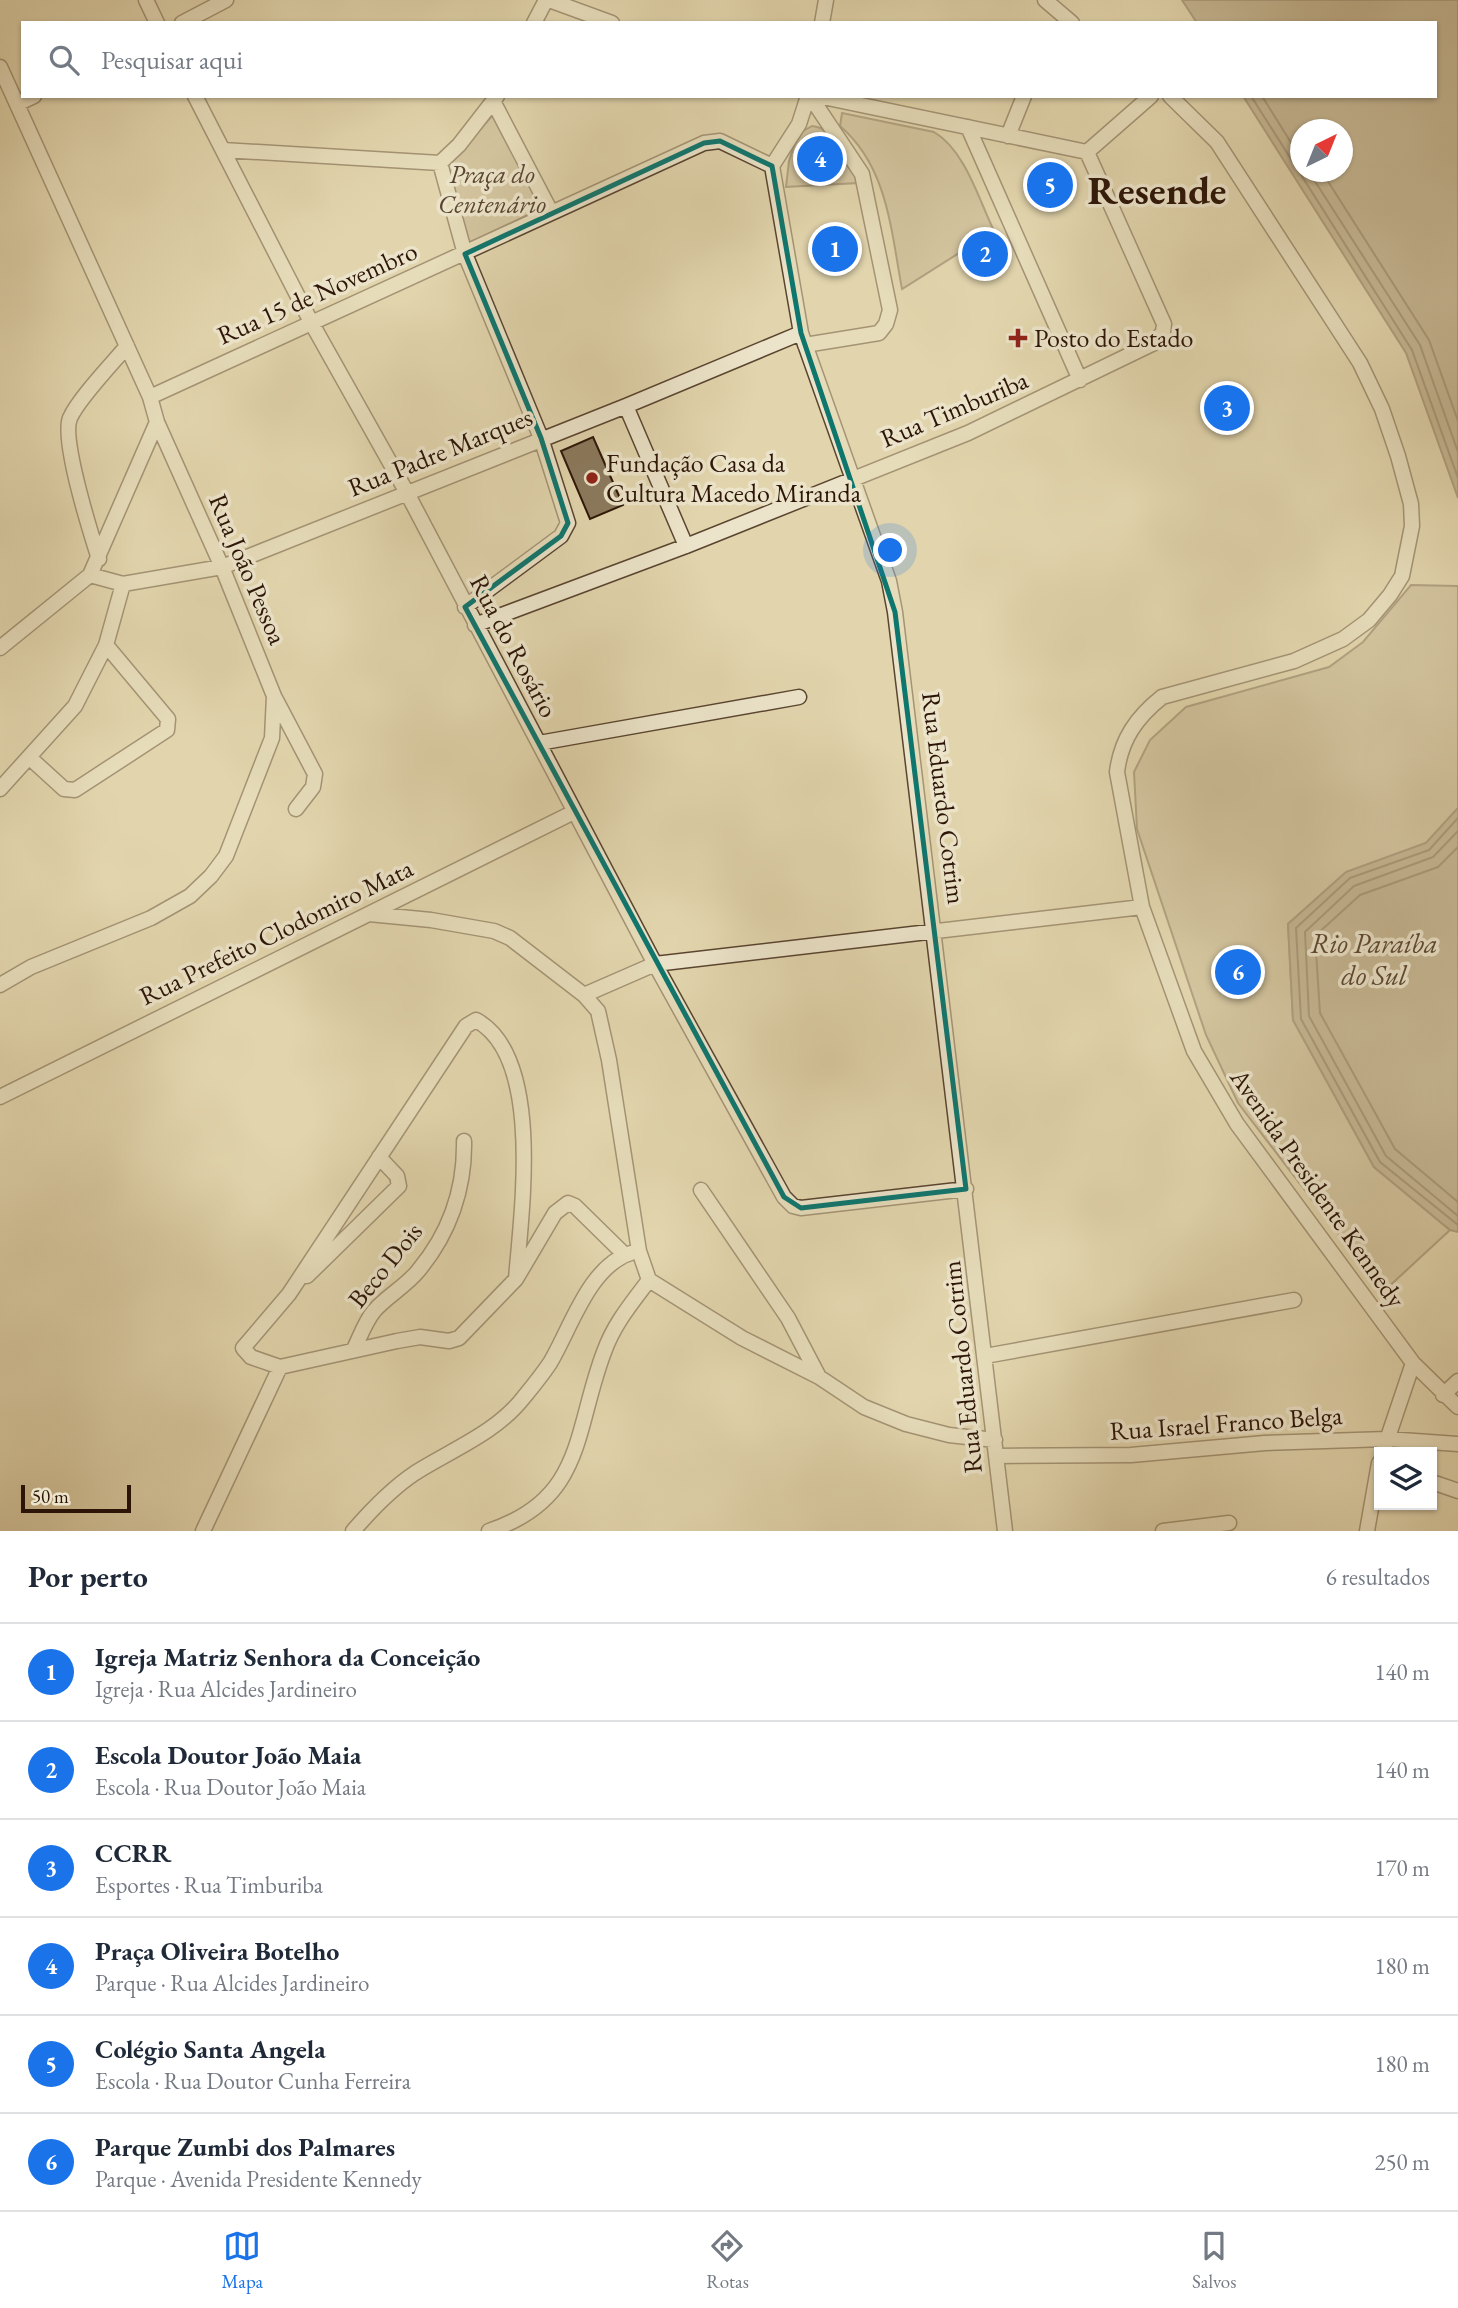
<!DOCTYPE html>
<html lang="pt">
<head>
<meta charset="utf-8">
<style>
  body { margin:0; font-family:"EB Garamond",serif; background:#f2f2f3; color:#1f2937 }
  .controls { position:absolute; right:21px; bottom:21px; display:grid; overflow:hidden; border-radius:0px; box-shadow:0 2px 5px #0004 }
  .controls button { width:63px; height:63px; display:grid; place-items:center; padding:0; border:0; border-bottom:2px solid #e0e1e3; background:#fff; color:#1f2937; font:35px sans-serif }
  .compass { position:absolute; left:1290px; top:119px; width:63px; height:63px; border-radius:50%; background:#fff; box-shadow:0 2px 5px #0004; rotate:43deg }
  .scale { position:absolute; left:21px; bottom:18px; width:110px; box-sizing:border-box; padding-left:7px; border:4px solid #2c1507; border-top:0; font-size:19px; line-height:24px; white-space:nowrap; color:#2c1507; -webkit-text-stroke:5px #ece4ca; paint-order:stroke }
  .you { position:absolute; left:891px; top:551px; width:24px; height:24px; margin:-18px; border:5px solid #fff; border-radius:50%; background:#1a73e8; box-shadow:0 0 0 10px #1a73e833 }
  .badge { display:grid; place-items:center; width:46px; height:46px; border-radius:50%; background:#1a73e8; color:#fff; font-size:23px; font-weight:700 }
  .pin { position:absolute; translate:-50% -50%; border:4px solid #fff; box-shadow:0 2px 7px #0006 }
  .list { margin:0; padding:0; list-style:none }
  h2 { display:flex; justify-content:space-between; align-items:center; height:91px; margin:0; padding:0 28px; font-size:30px }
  h2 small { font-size:23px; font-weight:400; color:#747a83 }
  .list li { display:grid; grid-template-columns:46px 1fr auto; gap:21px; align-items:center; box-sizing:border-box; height:98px; padding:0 28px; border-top:2px solid #e0e1e3 }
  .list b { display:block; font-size:26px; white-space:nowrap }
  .list p { margin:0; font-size:23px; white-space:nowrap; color:#747a83 }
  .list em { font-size:23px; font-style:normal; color:#747a83 }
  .icon { flex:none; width:38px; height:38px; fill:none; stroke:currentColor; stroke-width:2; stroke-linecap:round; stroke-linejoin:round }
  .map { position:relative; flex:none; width:1458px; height:1531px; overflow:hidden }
  .search { position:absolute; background:#fff; box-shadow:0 2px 5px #0004; left:21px; right:21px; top:21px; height:77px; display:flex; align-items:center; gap:18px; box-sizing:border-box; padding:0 24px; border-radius:0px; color:#747a83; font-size:26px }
  .sheet { height:679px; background:#fff }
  nav { display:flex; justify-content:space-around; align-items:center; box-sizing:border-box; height:98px; border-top:2px solid #e0e1e3; background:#fff; font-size:19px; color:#747a83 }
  nav a { display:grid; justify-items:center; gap:4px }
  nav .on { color:#1a73e8 }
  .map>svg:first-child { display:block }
  .green { fill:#c3b491; stroke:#78644c; stroke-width:2 }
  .water { fill:#a49475; stroke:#746149; stroke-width:2; fill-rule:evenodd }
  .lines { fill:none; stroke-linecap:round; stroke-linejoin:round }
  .shore { stroke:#68543e; stroke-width:2 }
  .building { fill:#8b795d; stroke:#2c1507; stroke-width:2 }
  .minor-casing { stroke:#5a4530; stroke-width:17 }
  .minor { stroke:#ece4ca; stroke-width:14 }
  .marked { fill:none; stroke:#0f766e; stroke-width:5; stroke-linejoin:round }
  .poi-dot { fill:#8f2418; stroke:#ece4ca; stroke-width:2.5 }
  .labels { text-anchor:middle; stroke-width:7; stroke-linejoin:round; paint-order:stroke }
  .park-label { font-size:26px; font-style:italic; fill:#594530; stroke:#ece4ca }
  .street-label { font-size:26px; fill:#2c1507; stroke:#ece4ca }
  .poi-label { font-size:26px; fill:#2c1507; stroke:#ece4ca; text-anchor:start }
  .water-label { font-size:28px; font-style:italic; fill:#5c4833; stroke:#ece4ca }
  .town-label { font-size:40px; font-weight:bold; fill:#2c1507; stroke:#ece4ca }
</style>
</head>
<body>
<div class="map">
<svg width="1458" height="1531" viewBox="0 0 1458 1531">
  <rect width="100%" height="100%" fill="#e2d5ad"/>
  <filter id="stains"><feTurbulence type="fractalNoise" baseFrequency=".00286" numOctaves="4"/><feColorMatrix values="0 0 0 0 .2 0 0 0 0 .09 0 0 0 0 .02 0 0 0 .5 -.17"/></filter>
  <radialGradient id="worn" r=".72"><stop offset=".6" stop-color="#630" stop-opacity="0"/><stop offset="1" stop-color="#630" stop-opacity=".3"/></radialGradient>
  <path class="green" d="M842,113l92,19c31,18 45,68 60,99l-92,58c-11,-58 -14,-122 -62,-163z
    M494,114l50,93 -75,36 -23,-76z
    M812,126c27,3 38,35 46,57l-72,4 3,-26 9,-27z
    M1411,585l47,1v222l-32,35 -80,29 -58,52 5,96 81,147 76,63 -67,62 -145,-189 -32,-68 -69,-206 -3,-57 16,-32 36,-33 143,-40 34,-25z"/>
  <path class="water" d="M1182,0h276v498l-52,-145 -163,-257h192v-73h-238zM1300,130h42v42h-42z
    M1458,808v424l-8,-2 -76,-63 -81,-147 -5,-96 58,-52 80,-29z"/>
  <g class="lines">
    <path class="shore" d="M1251,96l161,254 46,128
      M1262,96l38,61
      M1309,172l111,173 38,107
      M1322,172l107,168 29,81
      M1458,818l-29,32 -79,28 -54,50 5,91 79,143 78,63
      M1458,831l-25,26 -79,29 -49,46 4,84 77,140 72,60
      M1458,847l-20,20 -78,28 -45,41 5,77 75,136 63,53"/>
  </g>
  <path class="building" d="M593,437l30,68 -33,14 -29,-68z"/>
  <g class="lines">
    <g class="minor-casing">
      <path id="minor" d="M146,0l11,23
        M549,0l63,23
        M1045,0l27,23
        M182,23l44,-23
        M534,23l12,-23
        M822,23l4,-23
        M0,67l150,330 7,25 65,145 52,129 -2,42 -46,118 -15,20 -21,20 -39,22 -120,49 -31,18
        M195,96l116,226 95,169 249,473 129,233 9,9 8,2 165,-19
        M808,96l-9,28 -27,42 29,167 88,248 6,31 110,919
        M818,96l269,56
        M1170,96l47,46 143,221 22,46 16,47 13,48 1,22 -10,50 -12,19 -21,25 -26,19 -49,22 -132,36c-25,20 -41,42 -45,75l25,135 52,144 43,73 176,239 45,44
        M494,103l57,109
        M17,104l17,-8
        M968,127l112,253
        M1008,136l16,-40
        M223,150l217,13
        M1087,152l64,-56
        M440,163l25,91 76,184 27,85 -7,13 -96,71
        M440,163l19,-18 38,-49
        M805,345l74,-12 7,-9 4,-14 -28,-136 -52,-78
        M150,397l554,-254 16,-2 52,25
        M626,406l60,140
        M99,559c-8,-25 -38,-120 -29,-141 9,-20 42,-54 57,-72
        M90,575l33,9 99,-17 404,-161 175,-73
        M475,625l211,-79 282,-113 186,-90 9,-11 1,-8 -77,-172
        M0,648l90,-73 67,-153
        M275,698l40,76 -2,13 -17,22
        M539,743l260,-46
        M30,758l34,31 11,1 92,-60 1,-11 -62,-74
        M0,789l75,-83 31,-61 17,-61
        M369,914l62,6 63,11 16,7 74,57 14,16 11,49 30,191 10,29 93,58 77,39 45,30 42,17 43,11 46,5
        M584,995l71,-31 487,-57
        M0,1097l574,-285
        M701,1190l87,128 31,59
        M307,1276l92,-90 -2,-10 -18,-19
        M516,1279c5,-65 28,-222 -40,-259l-10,6 -177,268 -46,54 8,9 29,10 117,-26 23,-4 29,4 10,-3 57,-59 39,-66 13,-10 7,3 50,49
        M354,1349c6,-12 11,-27 20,-38 13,-15 32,-25 44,-40 31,-37 47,-82 46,-130
        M985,1356l309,-56
        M1443,1395l15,-14
        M1383,1452l30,-89
        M997,1456l134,-1 134,-12 122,-4 71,5
        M1432,1482l26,9
        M203,1531l77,-164
        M353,1531c19,-22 38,-42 62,-58 38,-24 81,-40 109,-76 9,-11 18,-22 26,-34 21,-35 39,-97 81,-110
        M489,1531c96,-32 85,-100 115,-179 10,-28 27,-48 45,-72
        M1163,1531l66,-8
        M1367,1531l12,-68"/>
    </g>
    <use href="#minor" class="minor"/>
  </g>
  <path d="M0 0H1458V1531H0ZM720,141l52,25 29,167 94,279 71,577 -165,19 -17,-11 -319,-590 96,-71 7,-13 -27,-85 -76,-184 239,-111z" fill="#e2d5ad" fill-opacity=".55" fill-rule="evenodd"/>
  <path class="marked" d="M720,141l52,25 29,167 94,279 71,577 -165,19 -17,-11 -319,-590 96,-71 7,-13 -27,-85 -76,-184 239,-111z"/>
  <g class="poi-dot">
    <path d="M1014.5 327.5h7v7h7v7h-7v7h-7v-7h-7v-7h7z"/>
    <circle cx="592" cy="478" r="7"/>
  </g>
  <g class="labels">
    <g class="park-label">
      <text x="492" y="183">Praça do<tspan x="492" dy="30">Centenário</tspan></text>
    </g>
    <g class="street-label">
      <text transform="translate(317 293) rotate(-24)" y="9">Rua 15 de Novembro</text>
      <text transform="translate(954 409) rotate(-23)" y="9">Rua Timburiba</text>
      <text transform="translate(440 452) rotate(-22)" y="9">Rua Padre Marques</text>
      <text transform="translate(248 569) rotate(67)" y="9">Rua João Pessoa</text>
      <text transform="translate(514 646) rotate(62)" y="9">Rua do Rosário</text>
      <text transform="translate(944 798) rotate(83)" y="9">Rua Eduardo Cotrim</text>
      <text transform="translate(276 932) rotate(-26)" y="9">Rua Prefeito Clodomiro Mata</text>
      <text transform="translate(1318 1188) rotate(55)" y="9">Avenida Presidente Kennedy</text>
      <text transform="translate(385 1265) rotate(-51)" y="9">Beco Dois</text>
      <text transform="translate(962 1367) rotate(-96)" y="9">Rua Eduardo Cotrim</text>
      <text transform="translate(1226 1423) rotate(-4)" y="9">Rua Israel Franco Belga</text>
    </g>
    <g class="poi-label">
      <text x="1034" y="347">Posto do Estado</text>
      <text x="606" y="472">Fundação Casa da<tspan x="606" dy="30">Cultura Macedo Miranda</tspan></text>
    </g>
    <g class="water-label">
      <text x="1374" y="953">Rio Paraíba<tspan x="1374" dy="32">do Sul</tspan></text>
    </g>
    <g class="town-label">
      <text x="1157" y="204">Resende</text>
    </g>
  </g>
  <rect width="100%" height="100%" filter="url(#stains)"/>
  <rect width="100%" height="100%" fill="url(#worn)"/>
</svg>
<div class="controls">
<button><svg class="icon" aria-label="layers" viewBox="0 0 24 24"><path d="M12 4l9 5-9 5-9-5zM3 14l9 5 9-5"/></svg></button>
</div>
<svg class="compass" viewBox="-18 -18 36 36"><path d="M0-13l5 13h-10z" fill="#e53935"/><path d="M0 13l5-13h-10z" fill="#747a83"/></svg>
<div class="scale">50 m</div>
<div class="you"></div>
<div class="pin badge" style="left:835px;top:249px">1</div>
<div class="pin badge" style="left:985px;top:254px">2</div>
<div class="pin badge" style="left:1227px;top:408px">3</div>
<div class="pin badge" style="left:820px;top:159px">4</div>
<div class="pin badge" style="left:1050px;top:185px">5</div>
<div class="pin badge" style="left:1238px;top:972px">6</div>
<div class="search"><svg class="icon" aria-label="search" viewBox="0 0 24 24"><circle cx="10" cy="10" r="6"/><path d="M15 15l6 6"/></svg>Pesquisar aqui</div>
</div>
<section class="sheet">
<h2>Por perto<small>6 resultados</small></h2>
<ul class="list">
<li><span class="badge">1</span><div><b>Igreja Matriz Senhora da Conceição</b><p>Igreja · Rua Alcides Jardineiro</p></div><em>140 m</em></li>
<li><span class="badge">2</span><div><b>Escola Doutor João Maia</b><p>Escola · Rua Doutor João Maia</p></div><em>140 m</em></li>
<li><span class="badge">3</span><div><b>CCRR</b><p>Esportes · Rua Timburiba</p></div><em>170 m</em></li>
<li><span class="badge">4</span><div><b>Praça Oliveira Botelho</b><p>Parque · Rua Alcides Jardineiro</p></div><em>180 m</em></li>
<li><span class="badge">5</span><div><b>Colégio Santa Angela</b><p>Escola · Rua Doutor Cunha Ferreira</p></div><em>180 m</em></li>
<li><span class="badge">6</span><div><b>Parque Zumbi dos Palmares</b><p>Parque · Avenida Presidente Kennedy</p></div><em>250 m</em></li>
</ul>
</section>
<nav>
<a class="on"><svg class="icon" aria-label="map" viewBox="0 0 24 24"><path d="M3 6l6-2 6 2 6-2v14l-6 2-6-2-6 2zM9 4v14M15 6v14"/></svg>Mapa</a>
<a><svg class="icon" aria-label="directions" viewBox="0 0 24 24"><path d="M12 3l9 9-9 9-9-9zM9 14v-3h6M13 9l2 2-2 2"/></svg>Rotas</a>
<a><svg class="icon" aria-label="saved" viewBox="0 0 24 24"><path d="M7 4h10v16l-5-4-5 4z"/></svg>Salvos</a>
</nav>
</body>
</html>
